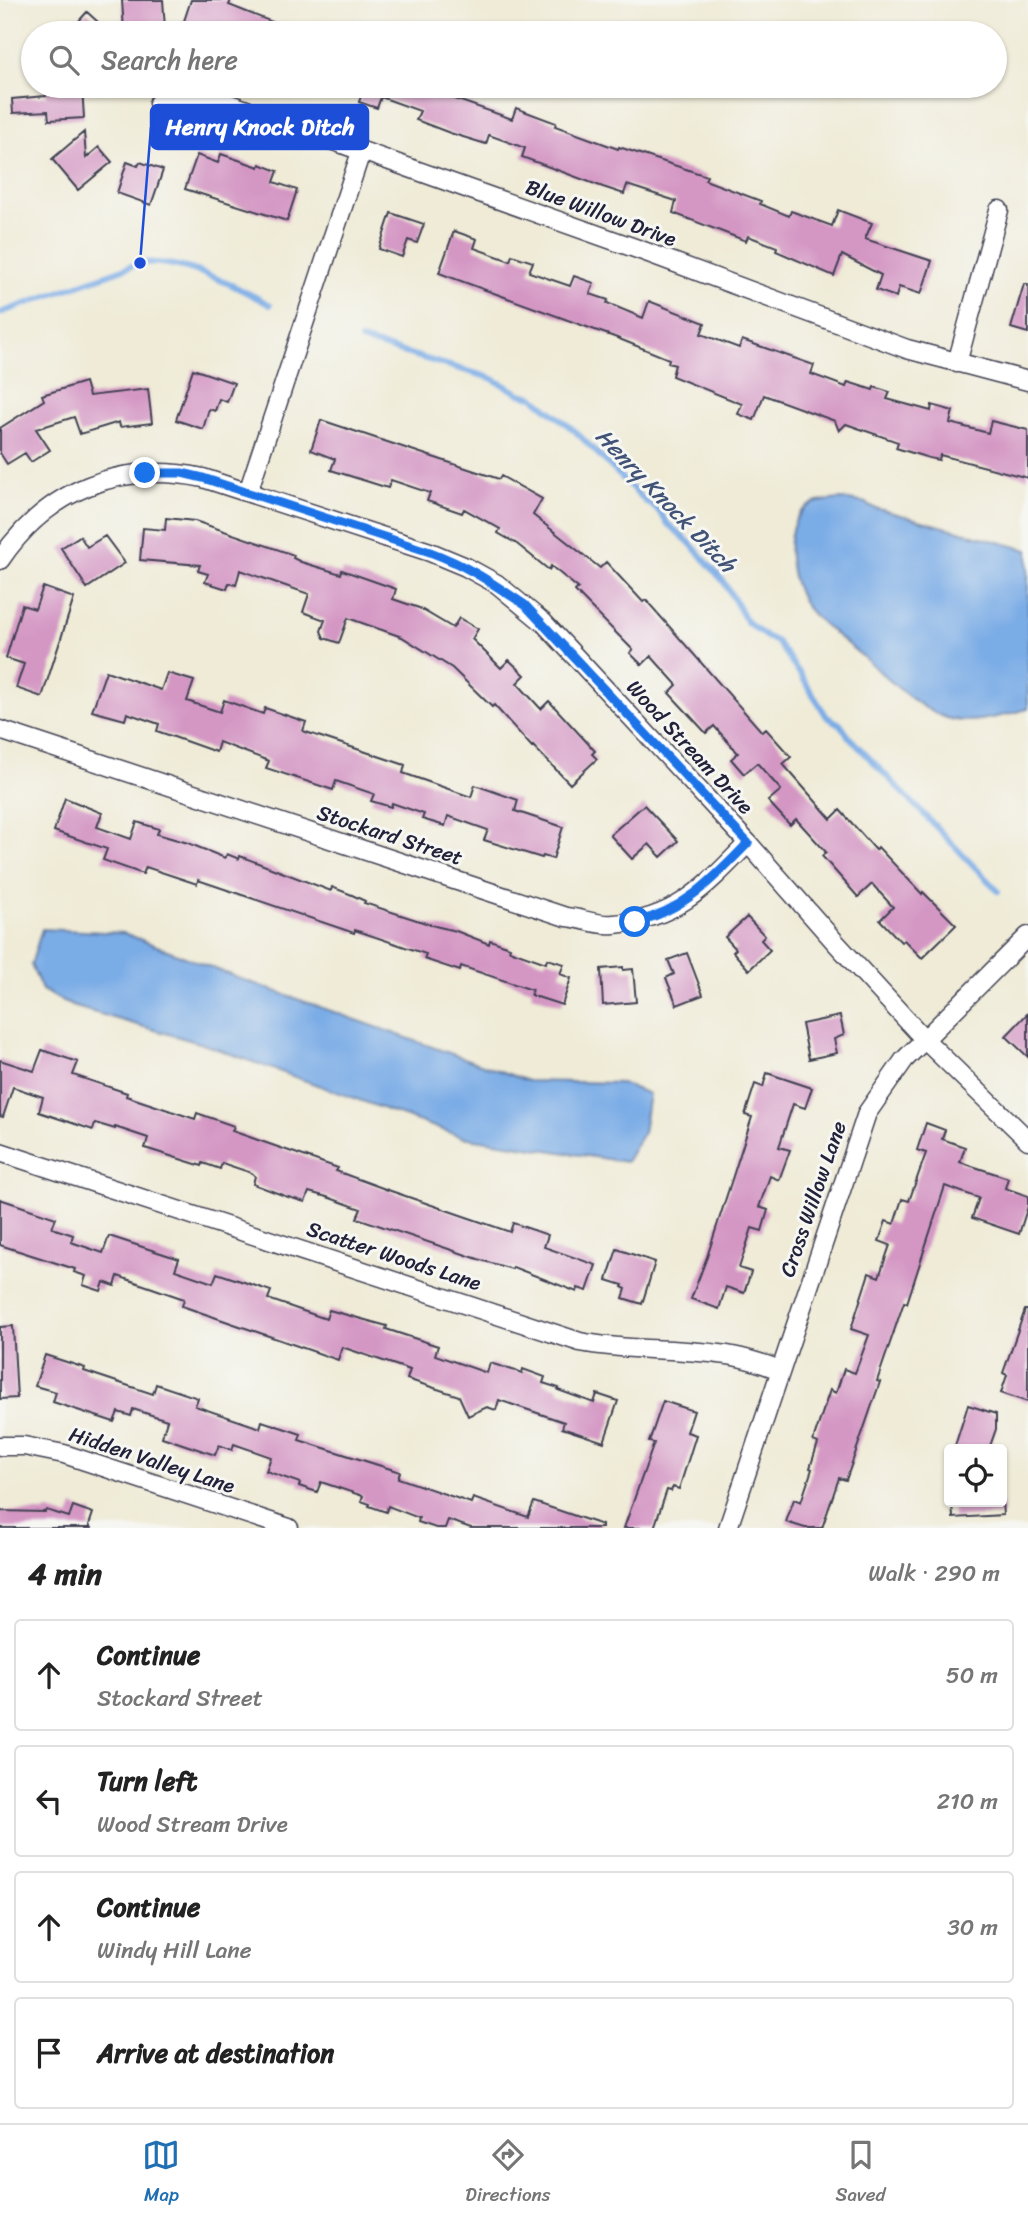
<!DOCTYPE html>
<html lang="en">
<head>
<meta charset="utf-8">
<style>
  body { margin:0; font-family:Sriracha,sans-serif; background:#f2f2f2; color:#222 }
  .controls { position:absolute; right:21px; bottom:21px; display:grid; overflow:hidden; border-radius:7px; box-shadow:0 2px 5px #0004 }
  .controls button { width:63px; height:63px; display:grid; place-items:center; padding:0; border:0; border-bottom:2px solid #e0e0e0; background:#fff; color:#222; font:35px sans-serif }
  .stop { position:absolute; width:21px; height:21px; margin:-16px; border:5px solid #1a73e8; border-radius:50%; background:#fff }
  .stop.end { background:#1a73e8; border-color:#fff; box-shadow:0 2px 7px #0008 }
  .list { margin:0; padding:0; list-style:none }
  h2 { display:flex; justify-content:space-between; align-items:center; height:91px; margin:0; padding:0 28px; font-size:30px }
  h2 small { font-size:23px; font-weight:400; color:#767676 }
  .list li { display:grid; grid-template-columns:46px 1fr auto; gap:21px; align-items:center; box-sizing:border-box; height:112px; margin:0 14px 14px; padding:0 14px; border:2px solid #e0e0e0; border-radius:7px }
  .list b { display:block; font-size:26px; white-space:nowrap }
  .list p { margin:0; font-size:23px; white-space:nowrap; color:#767676 }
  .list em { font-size:23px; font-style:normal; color:#767676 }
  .icon { flex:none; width:38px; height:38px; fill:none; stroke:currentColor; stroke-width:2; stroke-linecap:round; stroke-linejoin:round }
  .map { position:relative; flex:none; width:1028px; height:1528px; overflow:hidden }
  .search { position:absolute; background:#fff; box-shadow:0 2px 5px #0004; left:21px; right:21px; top:21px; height:77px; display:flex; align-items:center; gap:18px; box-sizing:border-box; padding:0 24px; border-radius:38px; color:#767676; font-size:26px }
  .sheet { height:595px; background:#fff }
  nav { display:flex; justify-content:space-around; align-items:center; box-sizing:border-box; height:98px; border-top:2px solid #e0e0e0; background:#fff; font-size:19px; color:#767676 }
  nav a { display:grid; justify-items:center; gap:4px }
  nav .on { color:#1f6fb2 }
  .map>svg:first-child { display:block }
  .water { fill:#7aace6; stroke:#4e6790; stroke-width:2 }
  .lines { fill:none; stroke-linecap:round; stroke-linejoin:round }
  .stream { stroke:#7aace6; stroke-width:6 }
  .building { fill:#d497c4 }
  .street-casing { stroke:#414052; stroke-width:21 }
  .street { stroke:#fff; stroke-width:18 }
  .route { stroke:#1a73e8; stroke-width:9 }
  .labels { text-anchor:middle; stroke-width:6; stroke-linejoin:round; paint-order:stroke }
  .street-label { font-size:21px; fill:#22223b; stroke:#f6f6f2 }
  .water-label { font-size:23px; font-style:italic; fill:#415277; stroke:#f6f6f2 }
  .leader { fill:none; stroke:#1d4ed8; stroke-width:2.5 }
  .callout-dot { fill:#1d4ed8; stroke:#f6f6f2; stroke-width:2.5 }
  .callout { fill:#1d4ed8; stroke:#1d4ed8; stroke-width:2.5 }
  .callout-label { font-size:23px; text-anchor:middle; font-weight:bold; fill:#fff }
</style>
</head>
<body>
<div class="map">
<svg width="1028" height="1528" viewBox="0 0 1028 1528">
  <rect width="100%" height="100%" fill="#f6f6f2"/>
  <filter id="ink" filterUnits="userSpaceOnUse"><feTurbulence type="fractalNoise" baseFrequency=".0143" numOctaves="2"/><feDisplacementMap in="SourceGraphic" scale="14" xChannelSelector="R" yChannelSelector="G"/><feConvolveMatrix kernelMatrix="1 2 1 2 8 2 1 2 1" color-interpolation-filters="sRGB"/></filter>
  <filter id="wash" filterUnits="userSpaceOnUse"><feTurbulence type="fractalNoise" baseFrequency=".00686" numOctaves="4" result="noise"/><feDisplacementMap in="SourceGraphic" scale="28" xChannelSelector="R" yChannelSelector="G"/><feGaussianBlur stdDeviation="1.57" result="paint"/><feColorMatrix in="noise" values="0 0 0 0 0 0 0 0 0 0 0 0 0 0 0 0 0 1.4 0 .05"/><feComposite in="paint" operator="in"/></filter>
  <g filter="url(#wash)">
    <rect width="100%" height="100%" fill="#efebd7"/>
    <path class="water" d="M841,499l26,4 1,3 160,44v159c-24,6 -59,18 -84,8 -30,-11 -57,-40 -81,-60 -17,-15 -38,-29 -53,-46 -22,-24 -34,-94 5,-108 8,-3 18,-3 26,-4z
      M42,929l82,4 117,46 287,102 93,2 28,11 -6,39 -17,29 -164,-25 -259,-93 -131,-38 -30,-16 -11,-25z"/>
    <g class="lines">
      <path class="stream" d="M0,313l140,-50c41,-5 95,22 130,42
        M361,340l130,38 29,16 13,3 42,34 71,71 11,7 11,15 21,18 35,40 23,40 18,14 12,6 23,32 27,43 13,7 9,13 149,154"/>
    </g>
    <g id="blocks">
      <path class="building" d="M122,0h41l2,28 -41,3z
        M191,0h40l-2,5 71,28h-103l3,-8 -18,2z
        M87,12l23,21h-42z
        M46,86h36l2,32 -35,2 -1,-9 -35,2 -1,-14 34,-3z
        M356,86h97l-4,11 63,22 4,-11 40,15 -1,3 63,23 1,-2 88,29 -2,4 56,21 -1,3 29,12 2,-5 41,15 6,-16 34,13 -7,16 67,22 -11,33 -22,-7 -3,10 -20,-7 5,-15 -39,-20 -8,21 -58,-25 1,-4 -29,-11 -2,5 -73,-28 3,-12 -49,-16 -3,9 -21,-7 -81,-30 3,-9 -36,-13 -3,9 -36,-11 -34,-13 4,-9 -39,-14 -4,11 -18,-6 4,-12 -7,-2z
        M84,132l2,26 13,-11 13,15 -34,28 -26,-31z
        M221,154l38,13 1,-3 18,7 -4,11 23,8 -10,31 -102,-32 12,-34 21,8z
        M127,162l11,4 2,-4 23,8 -12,35 -34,-12z
        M391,213l33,11 -7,19 -9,-3 -6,17 -23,-8z
        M454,231l23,8 -3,9 36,13 2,-6 21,7 -4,10 41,14 4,-10 20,7 -4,11 18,6 -1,3 36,15 6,-17 56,22 -4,11 38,14 3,-8 72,25 -3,9 35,13 2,-5 25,8 1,-3 16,5 -3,7 44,12 1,-6 21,6 -3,12 38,10 3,-12 37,9v48l-88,-23 -1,5 -10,-2 -33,-10 2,-6 -52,-18 -7,7 -4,-10 -71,-26 -10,25 -16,-6 4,-10 -70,-28 3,-11 -7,-2 1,-4 -52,-21 -178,-65z
        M1024,284h4v49l-17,-5z
        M193,369l41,14 -7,19 -8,-3 -4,12 -6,-2 -6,20 -27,-9z
        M85,382l4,14 59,-7 4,34 -32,4 -1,-5 -39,12 -6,-17 -38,12 14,21 -19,12 -6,-9 -18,11 -7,-11v-25l44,-28 -2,-5z
        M321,420l178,59 2,-3 41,23 -9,16 67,53 6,-6 37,40 3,-2 116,132 4,-3 25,28 -8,7 48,55 9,-9 36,40 2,-3 44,47 1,-2 33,33 -34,33 -18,-18 -3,2 -21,-22 13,-13 -21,-23 -14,13 -36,-41 4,-4 -30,-33 -6,6 -22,-24 13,-11 -24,-27 -13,11 -13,-15 7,-6 -24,-27 -8,7 -37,-40 8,-8 -26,-29 -9,9 -12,-12 3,-3 -58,-59 3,-3 -27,-22 -2,4 -32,-26 -19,-11 2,-4 -36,-20 -2,4 -35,-12 3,-8 -39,-13 -3,8 -57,-18 4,-11 -24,-9z
        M166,518l29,3 99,34 -1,3 8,4 40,12 1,-4 54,19 -3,10 26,9 34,20 6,-10 19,11 -6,10 29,29 8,-8 16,15 -8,8 24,26 8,-8 46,50 -3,3 5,5 -27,25 -37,-38 -1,1 -38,-42 -2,2 -40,-39 -50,-31 -54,-19 -9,25 -15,-5 -3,-7 4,-11 -22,-8 6,-18 -69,-24 -4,15 -7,-2 -2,6 -22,-7 3,-8 -10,-3 2,-6 -60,-5 3,-32 22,2z
        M80,536l7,11 18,-11 20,27 -38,25 -26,-40z
        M43,587l31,11 -32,99 -26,-9 8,-24 -18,-6 16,-53 13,4z
        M106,671l55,19 6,-17 27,8 -7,20 33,11 4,-12 39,14 2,-6 41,14 -3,9 102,34 -2,8 68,24 4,-12 43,15 -3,11 48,16 -10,32 -10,-3 -1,2 -58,-18 4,-10 -40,-14 -3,10 -23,-7 2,-5 -32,-11 -1,4 -20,-6 3,-7 -38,-13 -3,9 -67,-22 3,-7 -50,-19 -3,10 -59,-21 2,-7 -32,-11 -2,7 -33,-9z
        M65,798l37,15 -5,14 34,12 6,-17 22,7 -2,5 31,9 37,15 2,-4 12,5 1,-3 91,35 1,-4 20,8 13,6 -1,2 71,23 21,5 33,13 1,-4 20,7 -1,3 37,13 1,-4 17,5 -4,10 11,4 -9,27 -31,-10 1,-5 -71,-24 -1,5 -36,-12 2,-5 -71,-24 -1,3 -156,-53 -1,4 -51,-17 -3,7 -40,-14 4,-11 -53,-18z
        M644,805l34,36 -17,16 -12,-13 -17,15 -22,-24z
        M747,917l18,19 -4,4 9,10 -21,20 -16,-18 3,-3 -11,-12z
        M687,953l16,42 -26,10 -11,-27 8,-4 -6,-14z
        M623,967v3l10,-1 3,33 -33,3 -2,-36z
        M1028,1013v44l-22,-21z
        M840,1016l4,19 -10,4 3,14 -28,6 -7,-35z
        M42,1050l36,12 -5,13 54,18 -1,3 69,23 2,-6 37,13 -2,5 106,37 -2,3 52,19 122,42 3,-9 35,12 -4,12 52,18 -9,26 -9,-3 -1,4 -64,-25 -1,2 -28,-8 -127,-43 4,-9 -34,-12 -18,-5 -4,10 -20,-6 -32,-12 2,-8 -3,-3 -30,-10 -2,6 -17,-6 -1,3 -57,-18 3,-10 -33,-11v2l-20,-6 -2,7 -54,-18 4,-15 -30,-10 -10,30 -3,-1v-56l34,11z
        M767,1073l45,15 -7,20 -12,-4 -14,43 11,3 -11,30 -9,-4 -11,31 9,3 -6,21 -10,-3 -13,40 12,4 -7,21 -18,-6 -7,22 -28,-10 16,-42 45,-140 -7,-2 10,-31 8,3z
        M926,1123l19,7 -3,9 23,8 -5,15 48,16 -3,10 23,8v10l-9,28 -47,-16 7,-20 -34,-12 -38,117 -3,-1 -27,79 3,1 -34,98 -7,-2 -17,50h-17l-19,-6 8,-23 7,3 11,-33 -2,-1 8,-25 -5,-2 17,-51 6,3 8,-24 11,4 14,-38 -18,-6 18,-56 10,4 11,-32 -11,-4 7,-20 8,3 8,-25 7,2 17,-48 -9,-3z
        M0,1199l56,19 -4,10 21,7 -2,7 32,11 6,-17 70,23 -4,11 38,13 4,-10 54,18 -3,8 35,12 23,8 3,-9 58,16 -1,3 52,17 -3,9 52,18 3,-10 32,10 1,-4 22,8 -2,6 16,5 -1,2 36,13 3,-9 21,7 -14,41 -42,-14 2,-6 -65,-22 -3,10 -9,-3 -19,9 -9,-20 -52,-17 3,-9 -68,-23 -4,13 -156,-54 2,-7 -66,-23 -3,10 -11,-4 -3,9 -18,-6 3,-9 -12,-4 1,-3 -75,-24z
        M617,1249l38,13 -13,42 -19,-6 3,-9 -4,-2 1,-2 -16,-5z
        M1025,1310h3v92l-27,-9 6,-18 -4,-2z
        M13,1326l4,72 -17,1v-72z
        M45,1355l40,13 -1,3 69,23 3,-10 42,14 -3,8 65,22 2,-7 39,13 -2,6 101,32 -2,6 73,25 2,-5 55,19 6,-15 68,23v3h-131l-23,-8 -3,8h-9l-18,-6 1,-4 -31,-12 -2,6 -17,-6 1,-2 -9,-3 2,-5 -42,-14 -4,10 -18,-6 1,-3 -34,-12 5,-14 -37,-13 -2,6 -13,-5 -4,10 -53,-18 5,-17 -34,-11 -2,7 -13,-4 -4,10 -61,-20 3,-10 -21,-6z
        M663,1401l31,10 -7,21 9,3 -17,54 -6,-2 -2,4 -4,-1 -13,38h-30l30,-85 -5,-1z
        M968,1405l28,9v15l-7,20h-35z
        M952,1502h50l1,13 -50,3z
        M73,1506l20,7 -4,12 2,3h-91v-17l45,1 1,-2 23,7z"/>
    </g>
  </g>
  <g filter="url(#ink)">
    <use href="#blocks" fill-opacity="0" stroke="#414052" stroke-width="2"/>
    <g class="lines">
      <g class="street-casing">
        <path id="street" d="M158,103l33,-5 33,4 422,150 261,97 121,32
          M957,363l42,-153
          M248,492l113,-340
          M0,560c48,-71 120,-99 203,-82l227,74 36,15 31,17 47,39 204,220 88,100 89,97 103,100
          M0,730l566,187c16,1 31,9 48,7 63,-5 92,-38 134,-81
          M0,1152l580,190c51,10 102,5 153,14 16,3 31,8 47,14
          M0,1446h24l40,8 225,74
          M728,1528l139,-415 37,-53 124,-124"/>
      </g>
      <use href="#street" class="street"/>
    </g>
  </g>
  <g class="lines" filter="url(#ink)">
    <path class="route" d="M145,473h37l21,5 227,74c38,14 62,31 95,53l223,238c-34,35 -64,68 -113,79"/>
  </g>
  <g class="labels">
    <g class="street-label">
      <text transform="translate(601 213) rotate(20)" y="7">Blue Willow Drive</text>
      <text transform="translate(690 747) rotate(47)" y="7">Wood Stream Drive</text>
      <text transform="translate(390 835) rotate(18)" y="7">Stockard Street</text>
      <text transform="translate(813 1199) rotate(-71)" y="7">Cross Willow Lane</text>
      <text transform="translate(394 1256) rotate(18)" y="7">Scatter Woods Lane</text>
      <text transform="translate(152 1460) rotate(18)" y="7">Hidden Valley Lane</text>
    </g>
    <g class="water-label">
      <text transform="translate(666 500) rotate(46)" y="8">Henry Knock Ditch</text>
    </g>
  </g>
  <path class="leader" d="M140 263L151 127"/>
  <circle class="callout-dot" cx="140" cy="263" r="7"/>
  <rect class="callout" x="151" y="105" width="217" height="44" rx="7"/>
  <g class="callout-label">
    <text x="260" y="135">Henry Knock Ditch</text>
  </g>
</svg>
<div class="controls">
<button><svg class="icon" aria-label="locate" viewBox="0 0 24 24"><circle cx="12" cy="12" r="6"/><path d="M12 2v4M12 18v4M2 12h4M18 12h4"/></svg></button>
</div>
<div class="stop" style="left:635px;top:922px"></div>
<div class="stop end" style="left:145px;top:473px"></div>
<div class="search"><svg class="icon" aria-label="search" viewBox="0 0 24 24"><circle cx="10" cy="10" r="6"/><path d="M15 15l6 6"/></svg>Search here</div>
</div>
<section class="sheet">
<h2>4 min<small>Walk · 290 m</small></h2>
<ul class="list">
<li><svg class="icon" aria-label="ahead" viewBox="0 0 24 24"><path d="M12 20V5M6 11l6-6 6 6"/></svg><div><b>Continue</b><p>Stockard Street</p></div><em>50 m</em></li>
<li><svg class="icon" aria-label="left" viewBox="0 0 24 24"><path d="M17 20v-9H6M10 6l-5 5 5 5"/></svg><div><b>Turn left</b><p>Wood Stream Drive</p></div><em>210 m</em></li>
<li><svg class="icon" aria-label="ahead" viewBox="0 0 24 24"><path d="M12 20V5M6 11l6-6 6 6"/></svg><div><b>Continue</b><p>Windy Hill Lane</p></div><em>30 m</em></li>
<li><svg class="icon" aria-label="arrive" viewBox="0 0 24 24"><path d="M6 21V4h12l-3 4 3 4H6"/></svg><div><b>Arrive at destination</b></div></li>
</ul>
</section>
<nav>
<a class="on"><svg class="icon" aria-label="map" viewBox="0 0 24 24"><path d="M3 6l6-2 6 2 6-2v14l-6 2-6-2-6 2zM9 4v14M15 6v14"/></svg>Map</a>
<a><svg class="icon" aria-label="directions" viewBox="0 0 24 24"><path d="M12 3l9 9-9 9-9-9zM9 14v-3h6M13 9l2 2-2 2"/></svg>Directions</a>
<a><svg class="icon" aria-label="saved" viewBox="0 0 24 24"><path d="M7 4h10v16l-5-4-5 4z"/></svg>Saved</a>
</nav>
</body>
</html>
